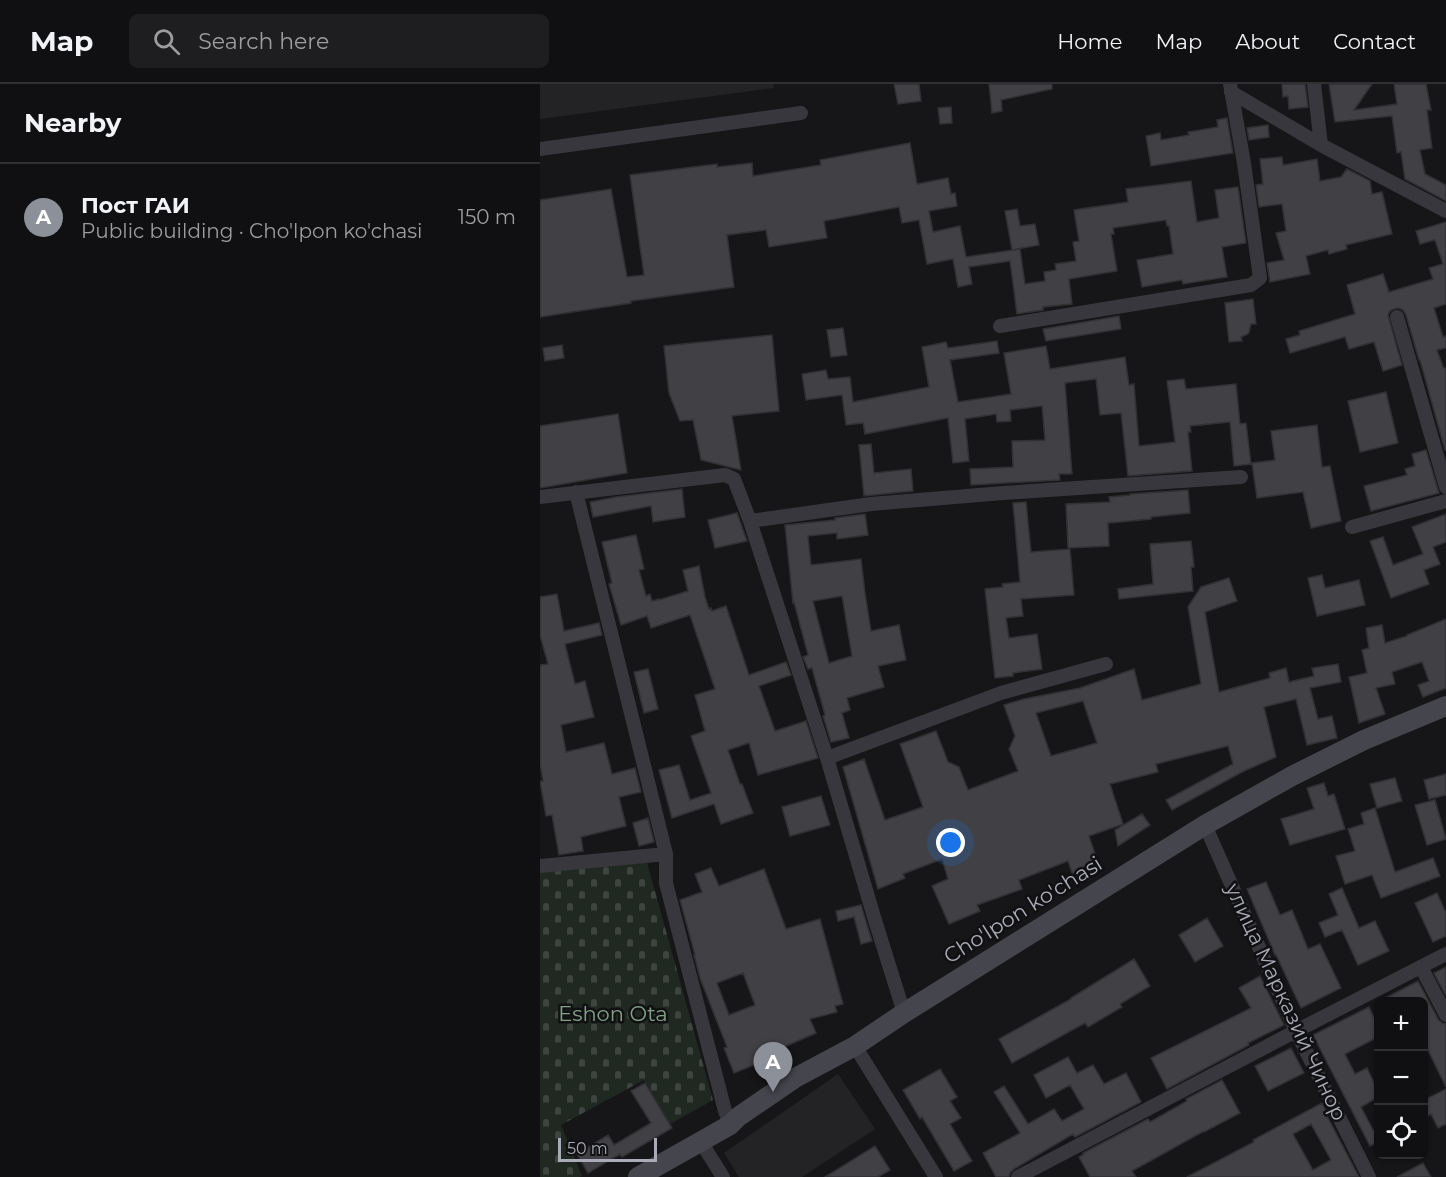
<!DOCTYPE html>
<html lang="en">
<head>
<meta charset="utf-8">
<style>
  body { margin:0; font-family:Montserrat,sans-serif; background:#1e1e20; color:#f1f3f6 }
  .controls { position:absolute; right:18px; bottom:18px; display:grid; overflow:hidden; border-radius:9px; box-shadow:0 2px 4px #0004 }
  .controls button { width:54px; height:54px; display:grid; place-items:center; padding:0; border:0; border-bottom:2px solid #303032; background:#101012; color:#f1f3f6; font:30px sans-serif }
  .scale { position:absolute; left:18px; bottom:15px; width:99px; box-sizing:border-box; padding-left:6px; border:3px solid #a9abb7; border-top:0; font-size:16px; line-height:21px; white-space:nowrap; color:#a9abb7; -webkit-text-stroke:4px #111113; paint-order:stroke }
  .you { position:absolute; left:411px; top:759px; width:21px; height:21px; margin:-15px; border:4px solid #fff; border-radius:50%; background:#1a73e8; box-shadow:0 0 0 9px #1a73e833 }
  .badge { display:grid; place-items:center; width:39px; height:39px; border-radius:50%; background:#8c9099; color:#fff; font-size:20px; font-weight:700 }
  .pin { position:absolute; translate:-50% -50px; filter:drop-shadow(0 2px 3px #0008) }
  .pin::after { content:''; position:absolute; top:32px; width:21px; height:18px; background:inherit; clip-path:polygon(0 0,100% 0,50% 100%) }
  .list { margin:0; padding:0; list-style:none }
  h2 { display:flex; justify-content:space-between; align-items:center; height:78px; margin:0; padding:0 24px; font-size:26px }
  h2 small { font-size:20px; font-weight:400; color:#9c9d9f }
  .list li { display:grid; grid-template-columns:39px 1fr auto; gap:18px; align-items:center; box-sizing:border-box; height:108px; padding:0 24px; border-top:2px solid #303032 }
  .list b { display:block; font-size:22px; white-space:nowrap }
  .list p { margin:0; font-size:20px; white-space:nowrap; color:#9c9d9f }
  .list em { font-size:20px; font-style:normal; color:#9c9d9f }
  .icon { flex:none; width:33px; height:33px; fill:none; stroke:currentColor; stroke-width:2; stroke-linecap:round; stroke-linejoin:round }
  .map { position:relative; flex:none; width:906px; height:1093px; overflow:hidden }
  header { display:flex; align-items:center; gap:36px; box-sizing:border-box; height:84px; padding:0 30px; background:#101012; border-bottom:2px solid #303032 }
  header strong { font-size:28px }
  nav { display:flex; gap:33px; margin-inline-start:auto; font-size:21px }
  .search { width:420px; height:54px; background:#1e1e20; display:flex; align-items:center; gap:15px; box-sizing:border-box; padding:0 21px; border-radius:9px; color:#9c9d9f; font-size:22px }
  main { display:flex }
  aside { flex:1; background:#101012 }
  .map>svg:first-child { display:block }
  .built { fill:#232225 }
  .cemetery { fill:url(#cemetery-stones) }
  .building { fill:#414045; stroke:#313034; stroke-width:1.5; fill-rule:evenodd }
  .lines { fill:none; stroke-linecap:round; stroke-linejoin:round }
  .street { stroke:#37373d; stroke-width:14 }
  .secondary { stroke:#45464d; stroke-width:20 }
  .labels { text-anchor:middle; stroke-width:5; stroke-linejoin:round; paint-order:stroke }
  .street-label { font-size:21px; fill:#a9abb7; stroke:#111113 }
  .park-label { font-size:21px; fill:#81a287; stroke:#111113 }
</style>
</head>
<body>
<header>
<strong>Map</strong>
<div class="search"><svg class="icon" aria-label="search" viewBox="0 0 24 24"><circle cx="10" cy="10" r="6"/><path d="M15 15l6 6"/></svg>Search here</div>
<nav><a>Home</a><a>Map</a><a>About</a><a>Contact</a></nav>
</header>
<main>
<aside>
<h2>Nearby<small></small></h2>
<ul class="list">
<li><span class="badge">A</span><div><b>Пост ГАИ</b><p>Public building · Cho'lpon ko'chasi</p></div><em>150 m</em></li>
</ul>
</aside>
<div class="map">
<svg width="906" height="1093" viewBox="0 0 906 1093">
  <defs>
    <pattern id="cemetery-stones" width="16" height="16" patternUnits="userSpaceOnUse" patternTransform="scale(1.5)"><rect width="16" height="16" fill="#202822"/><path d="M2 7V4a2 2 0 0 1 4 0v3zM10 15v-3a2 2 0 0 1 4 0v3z" fill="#3e4440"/></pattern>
  </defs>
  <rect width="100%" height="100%" fill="#161618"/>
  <path class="built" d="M0,0h233l1,4 -234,31z
    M298,990l37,55 -73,48h-63l-15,-24z"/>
  <path class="cemetery" d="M106,775l67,241 -43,24 -26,-44 -83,45 21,51 -3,1h-39v-309z"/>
  <path class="building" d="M354,0h25l2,17 -23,3z
    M449,0h63v5l-51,11 1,11 -10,2z
    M742,0h23l3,23 -19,2 -1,-13 -5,1z
    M789,0h43l-18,26 43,-6 -3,-20h32l5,26h-4l5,38 -12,2 5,24 21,11v16l-41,-22 -4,-27 -4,1 -5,-37 -57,6z
    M411,23l1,16 -12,1 -2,-16z
    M687,34l6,35 -82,13 -5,-30 14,-3 1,7 28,-5 -1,-3 30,-5 -1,-7z
    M728,41l1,12 -20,3 -2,-12z
    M370,59l7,41 31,-6 3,16 4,-1 2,13 -28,5 4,21 27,-6 6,31 54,-8 5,35 20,-3 -1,-9 12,-2 -1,-6 21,-3 -3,-19 6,-1 -5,-31 54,-8 -2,-13 65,-8 6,41 22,-4 -4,-28 23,-3 8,56 -24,4 5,30 -44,7 -1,-4 -40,7 -5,-27 36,-6 -4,-28h-2l-1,-6 -53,8 1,6h-3l6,37 -48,8 3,25 -29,3v3l-26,4 -7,-53 -41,6 3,17 -14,3 -5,-28 -26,5 -8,-44 -17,3 -3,-16 -75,14 3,17 -58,9 -3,-17 -39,5 7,52 -103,14v2l-91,14v-117l71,-11 16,88 17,-2 -14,-100 87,-11v3l35,-4 1,13 68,-11 -1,-5z
    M742,73l1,8 34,-6 3,22 21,-4 6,-8 23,12 2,13 10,-2 10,42 -46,11 1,4 -18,5 -1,-4 -22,6 4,18 -40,8 -3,-19 17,-3 -8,-27 10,-2 -4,-27 -23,3 -3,-22 7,-1 -3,-25z
    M477,125l3,17 15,-2 4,21 -27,5 -7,-39z
    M906,138v82l-12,4 9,29 3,-1v12l-9,2 6,17 3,2v81h-1l-25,-90h-1l-13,-45 -3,-5 -4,-2 -5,1 -4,2 -2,4 14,50 -19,6 -9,-29 -25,7 -4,-12 -55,16 -4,-14 14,-4 -1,-4 56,-17 -8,-29 36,-11 6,18 44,-13 -4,-11 14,-4 -8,-24 -15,4 -4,-13z
    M713,215l3,25h-5l-2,8 -1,2 -7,3 1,4 -13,1 -4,-39z
    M579,232l2,13 -75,12 -3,-12z
    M303,244l4,27 -16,2 -4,-27z
    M232,251l7,76 -47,5 9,54 -40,-10 -8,-40 -13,1 -11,-28 -5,-47z
    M457,257l2,12 -49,7 8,42 53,-8 -7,-41 42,-7 4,23 75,-12 4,28 5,-1 5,62 36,-4 -8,-61 17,-2 2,10 50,-5 4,40 6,-1 5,41 -17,2 -4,-44 -40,4 1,6h-3l4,39 -64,5 -7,-63 -21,2 -4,-36 -31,4 7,91h-13l1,6 -89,5 -1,-16 43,-2 -1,-26 33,-1 -3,-34 -32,4 1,11 -14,1 -1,-8 -31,5 4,42 -16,2 -5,-45 -83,16 -2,-11 -17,2 -4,-30 -36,5 -4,-26 24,-4 2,9 22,-2 3,25 76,-15 -7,-40 24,-5 2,6z
    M22,261l2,13 -19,3 -2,-13z
    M846,308l12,51 -38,9 -12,-51z
    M78,330l9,59 -87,15v-62z
    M777,341l5,42 8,-1 11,55 -30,7 -8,-36 -46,6 -5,-35 23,-3 -4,-29z
    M331,360l3,29 37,-4 2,22 -49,5 -5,-51z
    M886,366l13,43 -68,18 -7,-25 43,-11 -2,-6 10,-3 -3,-12z
    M142,405l3,28 -32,5 -2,-16 -58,11 -3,-15 26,-5z
    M648,406l2,23 -39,4v2l-43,4 1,23 -41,2 -2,-44 44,-2 -1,-5 21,-2v-1z
    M486,418l5,50 39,-3 4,46 -53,4 2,17 -17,2 3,20 28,-4 5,35 -29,4v3l-18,2 -10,-89 18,-2 -1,-3 18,-2 -7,-79z
    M197,429l10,28 -32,7 -7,-28z
    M325,430l3,21 -31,4v-6l-29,3 3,29 50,-6 4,34 6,38 28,-6 7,35 -28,6 6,21 -37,11 3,12 -8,3 7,25 -18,4 -8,-26 2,-1 -13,-47 -4,1 -5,-12 5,-2 -14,-53 -1,1 -8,-78 50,-5v-2zM302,512l10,60 -23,7 -16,-62z
    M906,430v28l-13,5 7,17 -16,6 5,14 -38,14 -21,-57 13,-4 10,28 30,-11 -11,-27z
    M96,451l8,34 -5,1 7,26 4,-2 2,7 7,-2v1l29,-9 -5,-21 16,-4 6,31 4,12 2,-1 1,3 14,-5 23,69 37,-13 5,13 -32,11 16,45 31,-10 12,37 -60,17 -9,-32 -21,7 12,34h2l11,29 -32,11 -7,-20 -42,14 -13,-48 20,-5 11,35 21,-7 -20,-57 14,-5 -10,-36 20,-6 -25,-74 -39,13 -4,-12 -26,9 -12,-41 3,-1 -10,-41z
    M651,457l3,26h-3l2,24 -74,8 -1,-10 35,-5 -3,-40z
    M782,491l3,13 34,-8 6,25 -48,11 -9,-38z
    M689,494l8,23 -32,11 14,80 51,-14 -1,-5 17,-5 3,14 25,-6 -2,-8 26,-4 3,18 -31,6 8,31 14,-3 5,22 -30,7 -11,-46 -32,8 12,50 -32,14 -72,39 -6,-10 67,-36 -5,-18 -72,18 2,8 -48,12 13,40 -34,12 9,27 -12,4 4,12 -14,5 -8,-23 -49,19 3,9 -45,16 3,6 -31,13 -17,-38 16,-7 -6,-20 -39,15 2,4 -27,11 -35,-122 21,-8 21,61 38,-13 -23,-63 36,-13 12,31 11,5 9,23 50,-19 -9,-22 6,-13 -11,-31 20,-6 56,-11 54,-19 8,31 59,-16 -13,-77 13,-20zM543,617l14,42 -46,13 -15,-43z
    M17,510l7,37 35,-8 3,12 -37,9 10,40 10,-3 9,36 -33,8 5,27 38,-9 8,31 23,-6 6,24 -22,5 7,29 -45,11 2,14 -24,4 -7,-40 -6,1 -6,-35h3l-3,-17v-99l8,-1 -8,-29v-38z
    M906,535v69l-23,9 -5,-12 11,-4 -7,-19 -30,10 3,12 -19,4 9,26 -26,9 -10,-46 18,-4 -5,-23 7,-2 -3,-20 16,-3 3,18 22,-7v-1z
    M108,585l10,40 -14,4 -10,-41z
    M906,690v21l-17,4 -5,-19z
    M855,694l7,23 -25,7 -7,-24z
    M784,699l4,13 6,-2 11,35 -55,16 -9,-26 33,-10 -7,-21z
    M281,712l9,29 -40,11 -8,-29z
    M895,716l11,39 -19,6 -12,-40z
    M835,724l20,64 38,-14 7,18 -59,22 -9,-23 -27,9 -9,-28 19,-5 -7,-22 16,-5 -3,-11z
    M602,730l8,11 -32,21 -3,-16z
    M108,734l6,24 -15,4 -6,-23z
    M171,784l8,18 45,-17 22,60 34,-10 23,85 -8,2 2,6 -27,7 6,14 -39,17 2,5 -45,18 -10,-25 3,-1 -27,-69 -6,-23h1l-15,-55 22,-8 -7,-18zM203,889l12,32 -26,10 -12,-32z
    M726,798l14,33 12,-5 16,39 12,-5 21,44 -40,20 -25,-53h-1l-28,-66z
    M802,804l17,40 16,-7 14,30 -31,14 -16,-35 -17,7 -6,-14 19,-8 -9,-21z
    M897,809l9,20v23l-13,6 -18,-39z
    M321,821l11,36 -11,3 -7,-27 -16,4 -2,-10z
    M667,834l16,28 -28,16 -16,-27z
    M594,875l16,27 -30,18 2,3 -34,20 -3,-4 -73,40 -13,-24 72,-40v-1z
    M906,883v29l-12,-23z
    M720,892l24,49 -36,18 1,2 -82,44 -16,-31 100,-50 -12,-20z
    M878,897l20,38 4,4 4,1v63l-22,-45v-40h-46z
    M829,923l9,19v11l-33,17 10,20 12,-6 11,23v6l-17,10 12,23 5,-2v14l-8,4 -57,-111z
    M751,964l13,25 -36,18 -13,-25z
    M528,973l9,16 16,-8 11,19 22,-11 15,29 -66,35 -2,-3 -59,35 -4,4 -1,4h-13l-13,-24 37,-20 -26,-41 10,-6 24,38 26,-15 8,12 22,-12 -14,-24 -24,13 -12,-23z
    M400,985l17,28 -7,4 11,17 -11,6 22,37 -18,10 -32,-54 -2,2 -17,-29z
    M682,996l18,33 -36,19v-1l-72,40 4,6h-46l-11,-20 5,-3 -1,-1 65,-34 2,3 37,-21 -1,-2z
    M105,999l27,45 -50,29 -2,-3 -32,19 -11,-19 31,-19 6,10 37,-22 -20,-32z
    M906,1005v35l-8,4 -7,-14 -7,4v-18z
    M782,1019l6,12 -1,1 32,61h-172l67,-35 -1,-2zM771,1040l20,36 -18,10 -20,-36z
    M335,1062l15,24 -12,7h-53z
    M883,1079l8,14h-34z"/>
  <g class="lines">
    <path class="street" d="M774,0l7,61
      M691,8l90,53 125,66
      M0,65l261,-36
      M857,233l49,170
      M460,242l251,-41 9,-7 -16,-115 -14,-79
      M36,408l90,362v29l59,228 5,14
      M0,413l185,-22 9,4 16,42 77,237 47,159 30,96
      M210,437l121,-17 132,-11 238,-16
      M812,443l94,-26
      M287,674l174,-65 105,-29
      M665,741l91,206 73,146
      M0,782l126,-12
      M881,883l25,48
      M315,962l81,131
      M161,1058l22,35
      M478,1093l278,-146 150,-77"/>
    <path class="secondary" d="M98,1093l92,-52 8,-8 57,-39 60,-32 49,-33 301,-188 87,-49 72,-36 82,-34"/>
  </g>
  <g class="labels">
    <g class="street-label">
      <text transform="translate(483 826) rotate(-32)" y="7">Cho'lpon ko'chasi</text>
      <text transform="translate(746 918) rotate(65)" y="7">улица Марказий Чинор</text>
    </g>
    <g class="park-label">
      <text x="73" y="937">Eshon Ota</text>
    </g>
  </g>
</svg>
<div class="controls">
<button>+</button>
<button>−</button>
<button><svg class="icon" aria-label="locate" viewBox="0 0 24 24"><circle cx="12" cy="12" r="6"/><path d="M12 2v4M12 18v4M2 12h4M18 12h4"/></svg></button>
</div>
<div class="scale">50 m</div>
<div class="you"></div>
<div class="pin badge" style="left:233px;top:1008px">A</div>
</div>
</main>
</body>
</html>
